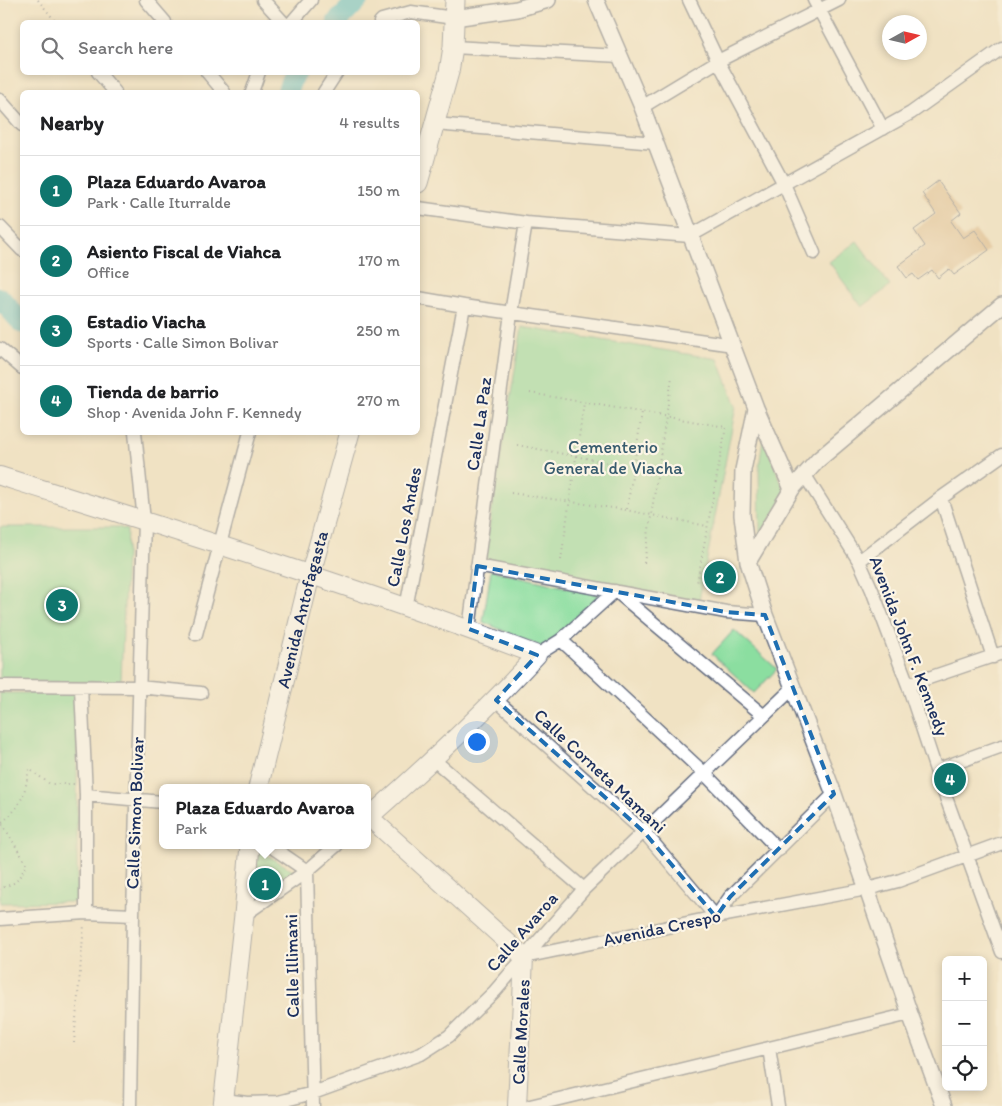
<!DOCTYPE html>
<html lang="en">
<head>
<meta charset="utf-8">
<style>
  body { margin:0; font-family:Itim,sans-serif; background:#f2f2f2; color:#202124 }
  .controls { position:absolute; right:15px; bottom:15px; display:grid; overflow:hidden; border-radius:8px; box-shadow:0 2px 8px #0003 }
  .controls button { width:45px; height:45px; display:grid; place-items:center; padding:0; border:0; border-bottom:1px solid #e0e0e0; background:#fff; color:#202124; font:25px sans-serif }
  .compass { position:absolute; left:882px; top:15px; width:45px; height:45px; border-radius:50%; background:#fff; box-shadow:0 2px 8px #0003; rotate:82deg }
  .you { position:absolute; left:476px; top:741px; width:18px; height:18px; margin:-12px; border:4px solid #fff; border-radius:50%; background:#1a73e8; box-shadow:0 0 0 8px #1a73e833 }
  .badge { display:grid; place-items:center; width:32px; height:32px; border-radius:50%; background:#0f766e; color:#fff; font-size:16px; font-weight:700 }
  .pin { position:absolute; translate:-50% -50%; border:2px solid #fff; box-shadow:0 1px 5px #0006 }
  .popup { position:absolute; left:159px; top:784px; width:212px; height:65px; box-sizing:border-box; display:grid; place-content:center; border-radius:8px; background:#fff; filter:drop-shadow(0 1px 4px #0005); font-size:16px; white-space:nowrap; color:#757577 }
  .popup b { font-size:19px; color:#202124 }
  .popup::after { content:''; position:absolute; left:50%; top:100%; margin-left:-10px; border:10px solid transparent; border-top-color:#fff }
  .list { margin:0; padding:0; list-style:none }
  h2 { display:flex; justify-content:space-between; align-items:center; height:65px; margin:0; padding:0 20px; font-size:21px }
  h2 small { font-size:16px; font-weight:400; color:#757577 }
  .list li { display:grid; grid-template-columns:32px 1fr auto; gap:15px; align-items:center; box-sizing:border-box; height:70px; padding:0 20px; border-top:1px solid #e0e0e0 }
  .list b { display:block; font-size:19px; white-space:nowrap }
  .list p { margin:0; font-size:16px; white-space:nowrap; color:#757577 }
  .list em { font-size:16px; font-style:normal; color:#757577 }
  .icon { flex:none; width:28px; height:28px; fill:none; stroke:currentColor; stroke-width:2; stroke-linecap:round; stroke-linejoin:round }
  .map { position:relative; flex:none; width:1002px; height:1106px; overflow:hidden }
  .search { position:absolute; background:#fff; box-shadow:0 2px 8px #0003; left:20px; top:20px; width:400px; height:55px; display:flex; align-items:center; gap:12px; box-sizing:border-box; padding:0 18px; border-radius:8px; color:#757577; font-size:19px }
  .panel { position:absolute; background:#fff; box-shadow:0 2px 8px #0003; left:20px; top:90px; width:400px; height:345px; border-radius:8px }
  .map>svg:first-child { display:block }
  .green { fill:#8bdea0; stroke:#53867f }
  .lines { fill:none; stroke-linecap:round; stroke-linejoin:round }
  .river { stroke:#52bfcb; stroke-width:21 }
  .building { fill:#d8b180 }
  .minor-casing { stroke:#666e81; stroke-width:15 }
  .tertiary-casing { stroke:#666e81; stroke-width:18 }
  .secondary-casing { stroke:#666e81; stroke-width:20 }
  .primary-casing { stroke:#666e81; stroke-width:21 }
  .path { stroke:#666e81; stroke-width:2; stroke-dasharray:1 4; stroke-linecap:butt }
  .minor { stroke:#fff; stroke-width:12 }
  .tertiary { stroke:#fff; stroke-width:15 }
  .secondary { stroke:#fff; stroke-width:18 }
  .primary { stroke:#fff; stroke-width:19 }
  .marked { fill:none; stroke:#1f6fb2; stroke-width:4; stroke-dasharray:10 6; stroke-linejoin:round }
  .labels { text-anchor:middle; stroke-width:4.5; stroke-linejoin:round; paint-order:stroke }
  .street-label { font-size:18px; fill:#1b2f5e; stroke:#fcf5e5 }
  .park-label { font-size:18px; fill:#375b6e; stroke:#fcf5e5 }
</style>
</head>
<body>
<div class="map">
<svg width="1002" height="1106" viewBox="0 0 1002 1106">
  <rect width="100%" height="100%" fill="#fcf5e5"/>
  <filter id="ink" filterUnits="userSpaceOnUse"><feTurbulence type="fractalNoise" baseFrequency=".02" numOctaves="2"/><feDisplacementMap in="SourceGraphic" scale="10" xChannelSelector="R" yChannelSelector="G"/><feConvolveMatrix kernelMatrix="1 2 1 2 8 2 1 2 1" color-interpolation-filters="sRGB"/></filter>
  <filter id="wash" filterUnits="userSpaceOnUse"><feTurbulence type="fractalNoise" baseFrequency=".0096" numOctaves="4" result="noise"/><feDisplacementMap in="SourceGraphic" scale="20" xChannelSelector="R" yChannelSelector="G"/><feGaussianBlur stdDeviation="1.12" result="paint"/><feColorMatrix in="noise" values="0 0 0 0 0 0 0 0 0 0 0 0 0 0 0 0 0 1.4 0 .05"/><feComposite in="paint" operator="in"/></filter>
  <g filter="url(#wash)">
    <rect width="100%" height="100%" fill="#f0e2c3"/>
    <path class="green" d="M857,241l33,45 -28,21 -33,-45z
      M522,327l196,32 18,47 -37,195 -211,-40 -3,-9z
      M763,438l23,56 -26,42 -1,-68z
      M0,527h118l9,3 -6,150 -11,2h-110z
      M491,570l108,25 -55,53 -61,-26z
      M734,630l43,39 -23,24 -42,-39z
      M0,693h77v209l-77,1z
      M258,850l36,21 -39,26z"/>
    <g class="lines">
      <path class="river" d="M337,22l21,-22
        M287,92l4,-11 6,-9
        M0,298l22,25"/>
    </g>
    <g id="blocks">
      <path class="building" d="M938,181l23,32 -10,8 12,17 12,-8 14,20 -35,25 -5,-6 -11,9 -6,-8 -14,10 -5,-6 -6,4 -9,-12 27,-20 -11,-16 22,-16 -14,-21z"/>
    </g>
  </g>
  <g filter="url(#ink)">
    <use href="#blocks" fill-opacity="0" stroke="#666e81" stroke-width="1"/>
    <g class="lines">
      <g class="minor-casing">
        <path id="minor" d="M146,0l19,22
          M263,0l20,22
          M689,0l29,61 66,123 30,69
          M814,0l69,129
          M292,22l19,-22
          M380,22l2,-2 29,-8 43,6
          M453,47l167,9
          M98,72l17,20
          M207,72l17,20
          M252,92l7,-20
          M324,92l13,-20
          M0,100l22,25
          M642,107l76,-46 121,-61
          M435,124l220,19
          M418,208l108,15 164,13 221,-123 91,-65
          M0,227l22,23
          M418,298l46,8 269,39
          M0,349l22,19
          M804,474l55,87 13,29 36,95 28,85 66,182
          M941,498l52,159
          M859,561l82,-63 61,-43
          M477,566l249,46 39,3
          M617,592l147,124
          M406,608l58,-302
          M469,629l42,-316 15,-90
          M196,634l54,-202
          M561,640l143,133 75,77
          M537,655l24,-15 54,-49
          M908,685l94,-32
          M0,686l138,1 63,6
          M81,687l5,108v118
          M496,700l148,132 72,85 14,-20 104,-103
          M434,760l150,129
          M936,770l66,-24
          M86,795l76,7
          M269,845l38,26
          M307,871l6,235
          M244,915l63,-44 30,-26
          M0,919l86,-6 47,2
          M524,957l192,-40 151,-28 31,-8 104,-38
          M769,1048l9,58
          M225,1100l22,3 31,-1 35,-9 108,-39 28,-18 46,-45 89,-102 210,-202
          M130,1106l3,-191 11,-394 -9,-89
          M530,1106l380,-92"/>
      </g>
      <g class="tertiary-casing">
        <path id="tertiary" d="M596,0l46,107 114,301 36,81
          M454,18l63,-9 31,-9
          M756,408l-13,62 -1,45 6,47 17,53 69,179 76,220 34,92
          M748,562l44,-73 26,-29 184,-155"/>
      </g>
      <g class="secondary-casing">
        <path id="secondary" d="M0,476c180,56 361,112 537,179 -53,58 -109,110 -168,162l155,140 -7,149"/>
      </g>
      <g class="primary-casing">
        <g id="primary">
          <path d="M418,183l31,-111 4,-25 2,-47"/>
          <path id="s1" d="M258,788l52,-212 40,-144"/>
          <path d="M223,1106l21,-191 6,-70"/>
        </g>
      </g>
      <path class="path" d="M38,0l18,22
        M530,393l196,34 -29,156
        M517,445l141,27
        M511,493l115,17 81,16
        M627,509l15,-96
        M561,560l23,-157
        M644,563l28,-186
        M0,820l27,45 -11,17 -16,7
        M2,822c20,-15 23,-29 27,-53l21,15h24
        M74,1043l10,-118"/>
      <use href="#minor" class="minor"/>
      <use href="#tertiary" class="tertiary"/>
      <use href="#secondary" class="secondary"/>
      <use href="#primary" class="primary"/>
    </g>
  </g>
  <path d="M0 0H1002V1106H0ZM477,566l249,46 39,3 69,179 -104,103 -14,20 -72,-85 -148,-132 41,-45 -68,-26z" fill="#f0e2c3" fill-opacity=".55" fill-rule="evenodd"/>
  <path class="marked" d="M477,566l249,46 39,3 69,179 -104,103 -14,20 -72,-85 -148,-132 41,-45 -68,-26z"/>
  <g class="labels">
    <g class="street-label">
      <text transform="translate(479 424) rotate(-82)" y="6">Calle La Paz</text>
      <text transform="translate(404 527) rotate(-79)" y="6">Calle Los Andes</text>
      <text dy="6" stroke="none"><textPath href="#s1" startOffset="184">Avenida Antofagasta</textPath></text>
      <text transform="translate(909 646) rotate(69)" y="6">Avenida John F. Kennedy</text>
      <text transform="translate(600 771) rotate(43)" y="6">Calle Corneta Mamani</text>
      <text transform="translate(135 813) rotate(-88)" y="6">Calle Simon Bolivar</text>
      <text transform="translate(662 928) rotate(-12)" y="6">Avenida Crespo</text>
      <text transform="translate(522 932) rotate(-49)" y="6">Calle Avaroa</text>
      <text transform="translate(292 966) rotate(-91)" y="6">Calle Illimani</text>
      <text transform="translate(521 1032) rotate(-87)" y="6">Calle Morales</text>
    </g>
    <g class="park-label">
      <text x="613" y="453">Cementerio<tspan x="613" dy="21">General de Viacha</tspan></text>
    </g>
  </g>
</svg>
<div class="controls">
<button>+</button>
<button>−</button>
<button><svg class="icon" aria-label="locate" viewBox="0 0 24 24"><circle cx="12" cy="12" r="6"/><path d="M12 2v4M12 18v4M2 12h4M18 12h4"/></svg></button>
</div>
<svg class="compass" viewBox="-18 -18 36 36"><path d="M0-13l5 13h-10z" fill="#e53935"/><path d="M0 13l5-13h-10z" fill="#757577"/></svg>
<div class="you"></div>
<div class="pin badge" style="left:265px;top:884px">1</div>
<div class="popup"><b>Plaza Eduardo Avaroa</b>Park</div>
<div class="pin badge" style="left:720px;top:577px">2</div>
<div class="pin badge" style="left:62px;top:605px">3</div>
<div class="pin badge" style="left:950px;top:779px">4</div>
<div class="search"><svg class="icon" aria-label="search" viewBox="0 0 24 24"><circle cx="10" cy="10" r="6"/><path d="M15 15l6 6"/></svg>Search here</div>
<section class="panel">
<h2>Nearby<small>4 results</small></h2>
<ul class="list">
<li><span class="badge">1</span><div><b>Plaza Eduardo Avaroa</b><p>Park · Calle Iturralde</p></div><em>150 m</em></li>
<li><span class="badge">2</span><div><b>Asiento Fiscal de Viahca</b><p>Office</p></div><em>170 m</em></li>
<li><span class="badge">3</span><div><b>Estadio Viacha</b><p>Sports · Calle Simon Bolivar</p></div><em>250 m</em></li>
<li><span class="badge">4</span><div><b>Tienda de barrio</b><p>Shop · Avenida John F. Kennedy</p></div><em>270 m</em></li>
</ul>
</section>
</div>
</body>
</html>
